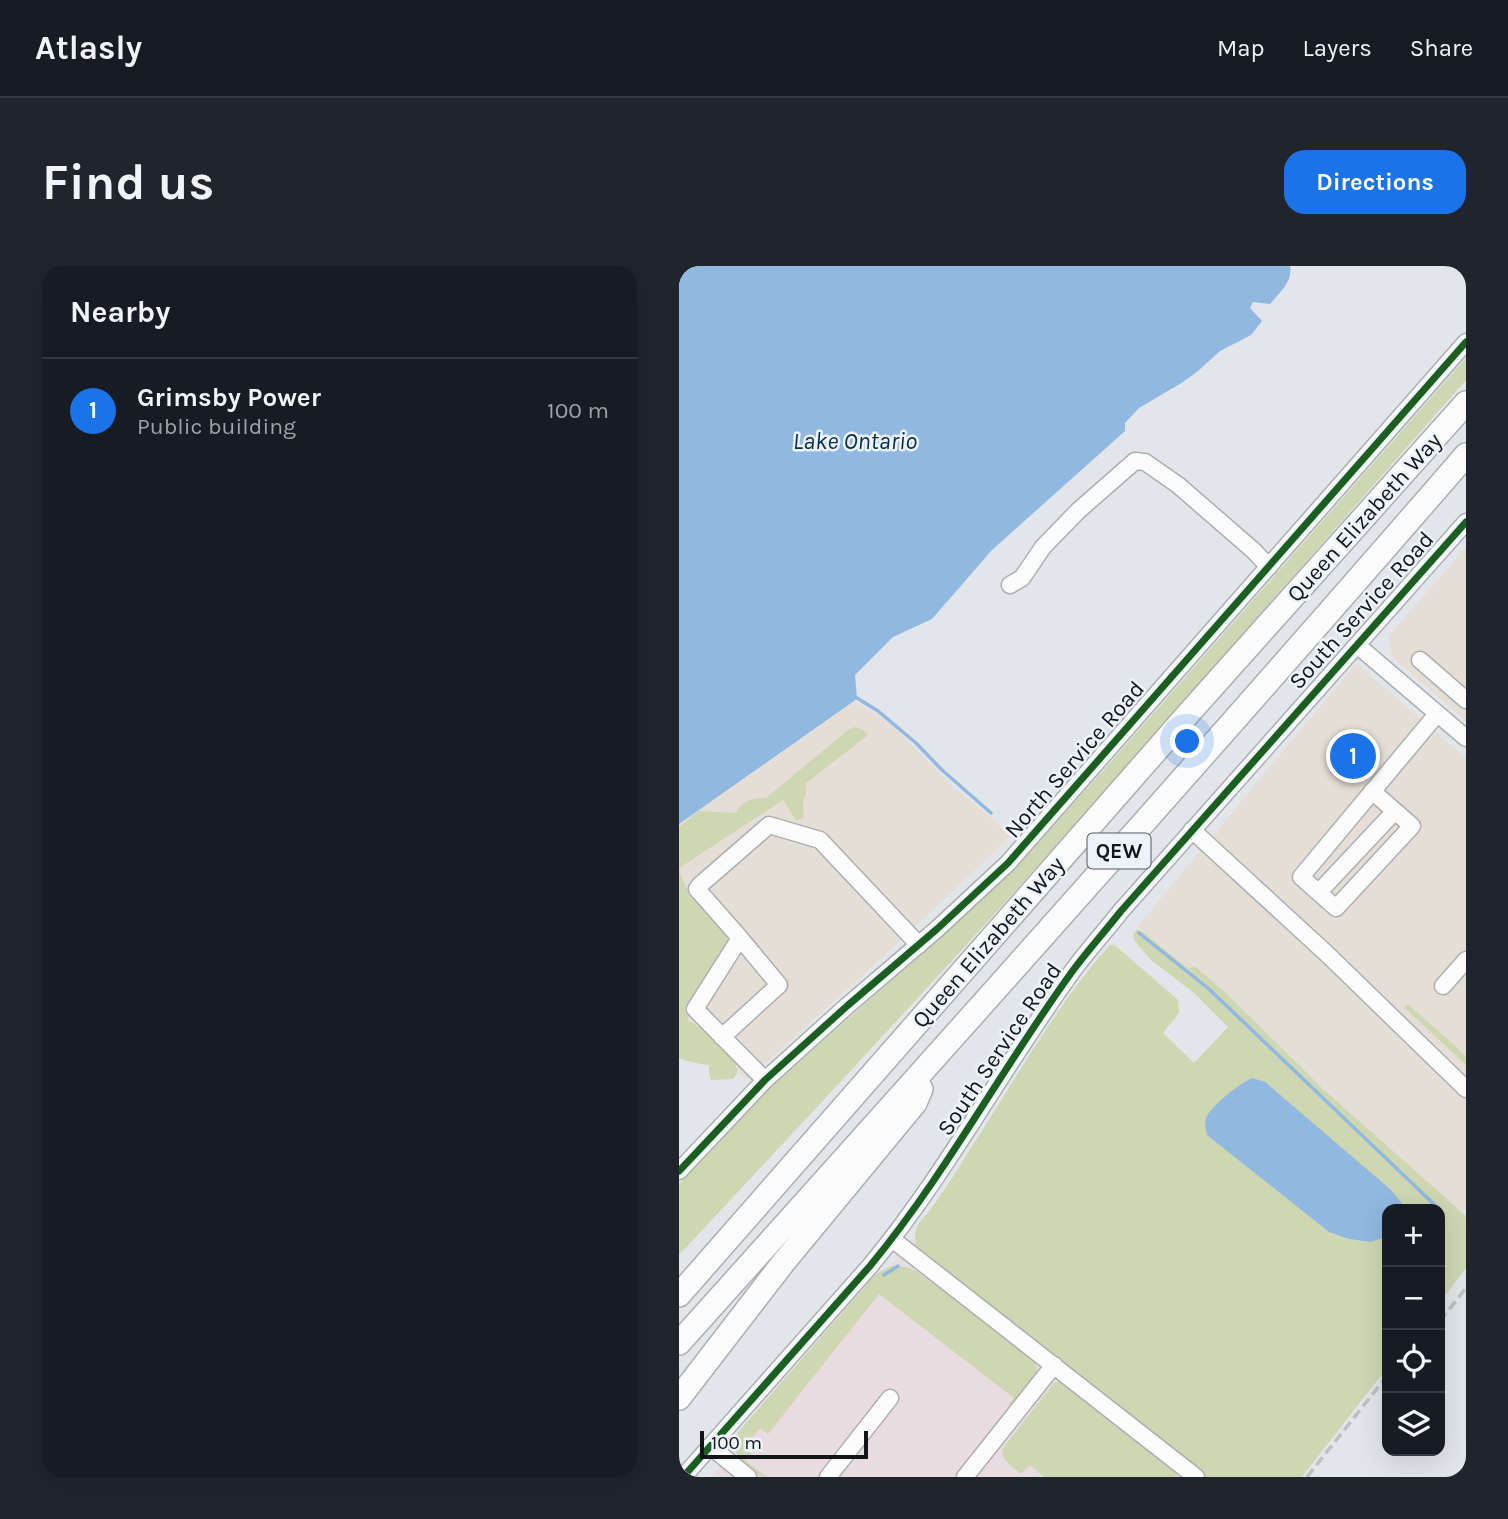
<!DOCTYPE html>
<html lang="en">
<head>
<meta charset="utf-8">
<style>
  body { margin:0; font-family:Karla,sans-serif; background:#20242c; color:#f1f3f6 }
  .controls { position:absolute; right:21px; bottom:21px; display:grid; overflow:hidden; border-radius:14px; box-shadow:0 7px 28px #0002 }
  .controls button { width:63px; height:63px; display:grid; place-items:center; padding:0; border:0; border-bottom:2px solid #363941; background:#171b24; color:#f1f3f6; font:35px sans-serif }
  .scale { position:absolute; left:21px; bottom:18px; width:168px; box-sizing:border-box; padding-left:7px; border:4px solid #131618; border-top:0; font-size:19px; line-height:24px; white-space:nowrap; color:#131618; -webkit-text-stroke:5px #ecf3fa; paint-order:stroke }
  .you { position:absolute; left:509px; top:476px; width:24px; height:24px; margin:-18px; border:5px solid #fff; border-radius:50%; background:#1a73e8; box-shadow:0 0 0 10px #1a73e833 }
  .badge { display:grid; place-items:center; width:46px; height:46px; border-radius:50%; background:#1a73e8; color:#fff; font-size:23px; font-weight:700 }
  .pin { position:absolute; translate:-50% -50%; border:4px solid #fff; box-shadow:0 2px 7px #0006 }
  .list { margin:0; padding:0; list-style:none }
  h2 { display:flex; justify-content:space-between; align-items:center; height:91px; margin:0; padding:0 28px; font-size:30px }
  h2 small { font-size:23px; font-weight:400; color:#9ea1a6 }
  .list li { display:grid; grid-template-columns:46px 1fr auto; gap:21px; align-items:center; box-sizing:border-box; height:105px; padding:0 28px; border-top:2px solid #363941 }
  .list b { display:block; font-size:26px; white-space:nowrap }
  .list p { margin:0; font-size:23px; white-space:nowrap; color:#9ea1a6 }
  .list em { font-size:23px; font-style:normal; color:#9ea1a6 }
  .icon { flex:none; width:38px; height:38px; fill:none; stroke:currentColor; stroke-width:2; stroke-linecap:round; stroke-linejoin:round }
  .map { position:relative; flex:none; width:787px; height:1211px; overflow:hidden; border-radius:21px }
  header { display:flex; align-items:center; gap:42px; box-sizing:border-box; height:98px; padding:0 35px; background:#171b24; border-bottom:2px solid #363941 }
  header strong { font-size:33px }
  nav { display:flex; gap:38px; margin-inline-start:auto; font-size:24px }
  .intro { display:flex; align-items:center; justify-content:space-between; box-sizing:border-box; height:168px; padding:0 42px }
  h1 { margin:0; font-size:49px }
  .button { padding:18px 32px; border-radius:21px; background:#1a73e8; color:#fff; font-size:24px; font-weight:700 }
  main { display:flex; gap:42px; padding:0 42px }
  aside { flex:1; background:#171b24; border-radius:21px; box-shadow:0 7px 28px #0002 }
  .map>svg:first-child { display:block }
  .commercial { fill:#e9dce0 }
  .industrial { fill:#e5ded6 }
  .green { fill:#ced6b2 }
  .water { fill:#91b8e0 }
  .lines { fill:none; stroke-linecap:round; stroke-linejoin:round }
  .stream { stroke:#91b8e0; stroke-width:3.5 }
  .minor-casing { stroke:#acaeb1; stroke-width:19 }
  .highway-casing { stroke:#acaeb1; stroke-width:26 }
  .minor { stroke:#fbfbfc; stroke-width:16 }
  .highway { stroke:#fbfbfc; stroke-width:23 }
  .rail { stroke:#bebfc0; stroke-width:3.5; stroke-dasharray:10 5; stroke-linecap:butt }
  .cycleway-casing { stroke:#ecf3fa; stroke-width:11 }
  .cycleway { stroke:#1b5e20; stroke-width:7 }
  .labels { text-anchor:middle; stroke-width:5; stroke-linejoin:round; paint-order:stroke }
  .shield { fill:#ecf3fa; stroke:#54585c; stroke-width:2 }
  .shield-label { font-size:21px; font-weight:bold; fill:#131618 }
  .street-label { font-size:23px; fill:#131618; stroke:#ecf3fa }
  .water-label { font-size:24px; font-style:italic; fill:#042e51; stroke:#ecf3fa }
</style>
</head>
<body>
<header>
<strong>Atlasly</strong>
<nav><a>Map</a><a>Layers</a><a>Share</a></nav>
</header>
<div class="intro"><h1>Find us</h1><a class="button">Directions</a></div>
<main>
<aside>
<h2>Nearby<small></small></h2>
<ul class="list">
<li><span class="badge">1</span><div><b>Grimsby Power</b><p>Public building</p></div><em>100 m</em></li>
</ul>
</aside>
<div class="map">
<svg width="787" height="1211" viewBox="0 0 787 1211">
  <rect width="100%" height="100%" fill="#e2e6ea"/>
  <path class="commercial" d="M235,972l304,239h-507z"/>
  <path class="industrial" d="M787,281v174l-74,-64 -3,-21z
    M677,397l110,95v450l-18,21 -8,-20h-13l-289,-283z
    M175,435l32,18 69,69 57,47 -129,122 -136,123 -39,-35 -29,-29v-192z"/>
  <path class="green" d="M787,92v22c-150,170 -299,341 -450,510 -111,123 -224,244 -337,365v-71l74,-82 146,-128 92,-84 38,-38 73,-80z
    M176,461l8,3 5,5 -63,49c3,8 -1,12 -2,20 -1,6 2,9 0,15l-7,1 -13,-20 -104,68v-41l19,-16 38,2c6,-13 17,-15 30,-15l81,-67z
    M0,604l7,17 7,6 7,13 28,26 1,10 -40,64 -2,7 1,8 15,8 29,27 6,16 -5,7 -22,1 -2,-7v-8c-10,-1 -20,-3 -30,-7z
    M458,663l6,3 44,36 9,-1 32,28 95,94 143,127v52l-26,34v-93h-37l1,-3 -197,-71 142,104 21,3 17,-5v131l-85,109h-99l-284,-225c-3,-8 -6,-17 -2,-25 3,-7 9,-11 13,-17 16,-21 30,-45 44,-67 44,-67 82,-138 136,-198h4l4,3 60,52 1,13 -16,20 31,30 34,-36 -34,-34 -43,-33 -17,-20 -1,-5z
    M729,738l58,52v9l-62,-58z
    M212,1000l16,1 7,3 50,35 71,56c7,17 -13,34 -23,46h-2l-1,-3 5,-6 -135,-104 -111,140 -8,-6 -16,19 8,7 -6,7 21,16c-8,0 -10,-3 -17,-7 -13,-11 -19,-21 -12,-38l138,-158z
    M381,1115l115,91 3,5h-134l-14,-12 -9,9c-8,-7 -22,-15 -18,-26l51,-65z"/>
  <path class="water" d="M0,0h611c3,16 -10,26 -20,38l-17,-2 -3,6 12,13 -11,14 -31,16 -22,20 -15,11 -44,26 -14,15v8l-133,119 -60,69 -39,18 -38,38 2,23 -3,3 -175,123z
    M573,812l13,4 125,107 14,17 -1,3h-16v28l-17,5 -21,-3 -20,-7 -122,-97c-1,-6 -3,-11 -1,-17 4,-11 34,-35 46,-40z"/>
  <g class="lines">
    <path class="stream" d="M178,432l21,13 38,32 26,27 49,43
      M460,667l70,56 230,220
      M205,1009l14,-9"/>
    <g class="minor-casing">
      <path id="minor" d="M331,319l12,-7 21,-31 35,-36 57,-50 10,1 33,23 76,66 15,16
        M678,379l109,93
        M741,394l46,40
        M693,525l40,35 -76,82 -35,-31 136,-163
        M513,564l135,124 139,135
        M640,626l76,-81
        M764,720l23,-26
        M43,771l57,-52 -39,-47
        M86,814l-70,-71 45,-71 -43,-49 3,-4 69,-60 51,15 99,105
        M0,905l86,-91 82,-74 90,-77 71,-66 458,-521
        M213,973l304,238
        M31,1180l38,31
        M4,1211l187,-211c77,-93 133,-200 204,-297 15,-20 32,-39 47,-58l345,-389
        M149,1211l62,-79
        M286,1211l89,-112"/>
    </g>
    <g class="highway-casing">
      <path id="highway" d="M0,1029l510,-582 277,-310
        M0,1077c264,-294 528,-589 787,-888
        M0,1132l104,-135 132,-160 6,-14"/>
    </g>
    <use href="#minor" class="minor"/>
    <use href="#highway" class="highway"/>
    <path class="rail" d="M761,1055l26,-33
      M628,1211l80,-101"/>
    <g class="cycleway-casing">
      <path id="cycleway" d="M0,905l86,-91 82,-74 90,-77 71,-66 458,-521
        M4,1211l187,-211c77,-93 133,-200 204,-297 15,-20 32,-39 47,-58l345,-389"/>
    </g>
    <use href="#cycleway" class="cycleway"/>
  </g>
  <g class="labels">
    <rect class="shield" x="408.5" y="567.5" width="63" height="35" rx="5"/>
    <g class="shield-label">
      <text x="440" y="592">QEW</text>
    </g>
    <g class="street-label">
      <text transform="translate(685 251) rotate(-48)" y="8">Queen Elizabeth Way</text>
      <text transform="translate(682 344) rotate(-48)" y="8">South Service Road</text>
      <text transform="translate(395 493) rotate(-49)" y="8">North Service Road</text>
      <text transform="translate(309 676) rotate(-49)" y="8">Queen Elizabeth Way</text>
      <text transform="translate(320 783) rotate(-56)" y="8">South Service Road</text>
    </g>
    <g class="water-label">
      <text x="176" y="183">Lake Ontario</text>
    </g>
  </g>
</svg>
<div class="controls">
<button>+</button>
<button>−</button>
<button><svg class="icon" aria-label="locate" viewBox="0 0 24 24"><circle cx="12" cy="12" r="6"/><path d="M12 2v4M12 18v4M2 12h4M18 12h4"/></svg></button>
<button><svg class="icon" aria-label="layers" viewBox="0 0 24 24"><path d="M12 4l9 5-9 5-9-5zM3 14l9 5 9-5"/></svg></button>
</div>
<div class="scale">100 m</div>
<div class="you"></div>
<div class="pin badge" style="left:674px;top:490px">1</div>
</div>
</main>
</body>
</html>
